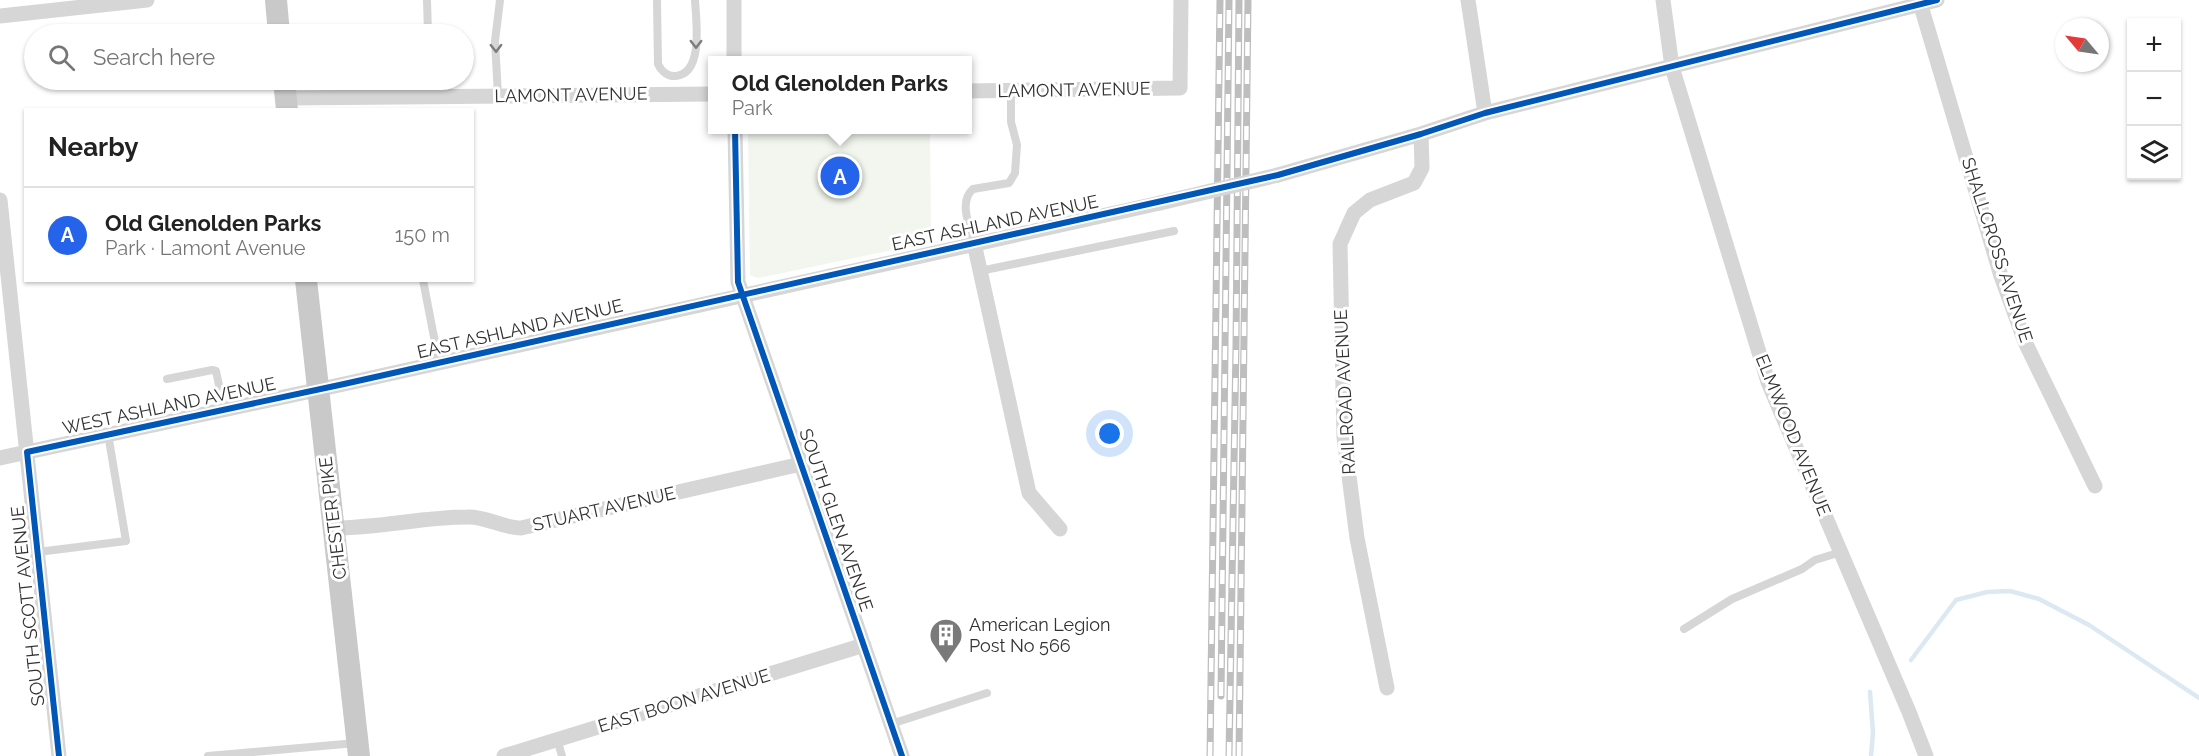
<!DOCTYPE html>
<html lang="en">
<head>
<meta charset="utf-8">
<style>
  body { margin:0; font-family:Raleway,sans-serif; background:#f2f2f2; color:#222 }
  .controls { position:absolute; right:18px; top:18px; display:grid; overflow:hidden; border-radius:0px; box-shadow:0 2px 4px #0004 }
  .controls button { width:54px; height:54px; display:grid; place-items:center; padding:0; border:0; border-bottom:2px solid #e0e0e0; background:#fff; color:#222; font:30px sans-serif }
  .compass { position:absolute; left:2055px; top:18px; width:54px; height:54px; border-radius:50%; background:#fff; box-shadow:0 2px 4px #0004; rotate:299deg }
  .you { position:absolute; left:1110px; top:434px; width:21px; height:21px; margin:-15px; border:4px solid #fff; border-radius:50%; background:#1a73e8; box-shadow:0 0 0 9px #1a73e833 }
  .badge { display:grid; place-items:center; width:39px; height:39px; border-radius:50%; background:#2563eb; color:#fff; font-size:20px; font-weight:700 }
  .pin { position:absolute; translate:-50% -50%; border:3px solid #fff; box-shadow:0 2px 6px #0006 }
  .popup { position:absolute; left:708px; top:56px; width:264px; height:78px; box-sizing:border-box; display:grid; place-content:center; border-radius:0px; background:#fff; filter:drop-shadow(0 2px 4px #0005); font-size:20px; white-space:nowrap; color:#767676 }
  .popup b { font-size:22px; color:#222 }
  .popup::after { content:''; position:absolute; left:50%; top:100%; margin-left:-12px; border:12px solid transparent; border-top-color:#fff }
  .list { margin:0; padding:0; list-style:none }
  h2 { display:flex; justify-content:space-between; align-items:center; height:78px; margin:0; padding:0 24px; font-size:26px }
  h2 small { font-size:20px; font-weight:400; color:#767676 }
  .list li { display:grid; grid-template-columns:39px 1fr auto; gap:18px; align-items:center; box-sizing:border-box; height:96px; padding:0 24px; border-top:2px solid #e0e0e0 }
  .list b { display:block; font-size:22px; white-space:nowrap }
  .list p { margin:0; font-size:20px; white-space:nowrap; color:#767676 }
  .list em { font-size:20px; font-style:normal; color:#767676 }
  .icon { flex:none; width:33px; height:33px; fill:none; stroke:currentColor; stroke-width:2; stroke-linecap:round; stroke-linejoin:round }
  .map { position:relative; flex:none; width:2199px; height:756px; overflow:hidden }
  .search { position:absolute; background:#fff; box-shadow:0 2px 4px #0004; left:24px; top:24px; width:450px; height:66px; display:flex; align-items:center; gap:15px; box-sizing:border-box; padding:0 21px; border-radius:33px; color:#767676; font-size:22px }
  .panel { position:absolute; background:#fff; box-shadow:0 2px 4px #0004; left:24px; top:108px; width:450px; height:174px; border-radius:0px }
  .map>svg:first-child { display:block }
  .green { fill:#f2f6ee }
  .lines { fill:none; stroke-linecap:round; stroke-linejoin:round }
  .stream { stroke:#dce9f3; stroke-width:4.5 }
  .lane { stroke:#d6d6d6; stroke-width:8 }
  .street { stroke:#d6d6d6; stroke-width:15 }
  .primary { stroke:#c9c9c9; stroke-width:22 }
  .rail-casing { stroke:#bebebe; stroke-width:7 }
  .rail { stroke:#fff; stroke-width:4.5; stroke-dasharray:14; stroke-linecap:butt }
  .street-bridge { stroke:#d6d6d6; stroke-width:15 }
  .cycleway-casing { stroke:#fff; stroke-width:10 }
  .cycleway { stroke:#0057b8; stroke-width:6 }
  .oneway { stroke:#7c7c7c }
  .labels { text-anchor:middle; stroke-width:6; stroke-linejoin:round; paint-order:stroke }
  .street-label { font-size:18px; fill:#323232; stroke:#fff }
  .poi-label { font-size:18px; fill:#323232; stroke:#fff; text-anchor:start }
</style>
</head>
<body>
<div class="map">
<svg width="2199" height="756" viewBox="0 0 2199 756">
  <rect width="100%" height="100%" fill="#fff"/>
  <path class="green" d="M748,130h182l1,112 -173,36 -8,-3z"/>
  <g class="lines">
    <path class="stream" d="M1911,660l45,-60 31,-8 23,-1 29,8 50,26 110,73
      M1870,692l3,41 -2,23"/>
    <path class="lane" d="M427,0l1,34
      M657,0l1,64c3,7 10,13 18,12 28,-3 20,-56 19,-76
      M429,80l1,17
      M498,96l-3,-55 5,-41
      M974,243c-4,-17 -16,-41 -1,-54l36,-6 6,-10 2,-28 -6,-23v-32
      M980,271l194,-40
      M423,280l16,83
      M167,379l45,-9 4,1 8,38
      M38,552l88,-11 -18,-107
      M1684,629l48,-30 70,-30 13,-9 26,-8
      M891,724l96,-31
      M557,739l5,17
      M208,756l148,-13"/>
    <path class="street" d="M734,0v60
      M1468,0l17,113
      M1663,0l9,67 96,315 141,330 17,44
      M1921,6l80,270 24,66 70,144
      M0,16l147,-16
      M968,91l212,-3 1,-88
      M286,98l426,-4
      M735,130l3,152 164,474
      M1278,175l143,-41 64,-21 452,-113
      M0,200l59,556
      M974,243l55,250 31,36
      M0,458l344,-74 816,-181
      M334,528c45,0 89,-11 133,-11 19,-1 35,11 54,11l280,-64
      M1387,688l-30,-150 -13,-101 -4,-193 14,-31 16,-13 44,-17 8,-15 -1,-34
      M504,756l360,-111"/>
    <path class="primary" d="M276,0l3,34
      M284,80l3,30
      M306,280l53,476"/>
    <g class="rail-casing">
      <path id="rail" d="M1221,696l8,-696
        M1210,756l10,-756
        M1229,756l7,-410 3,-346
        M1239,756l9,-756"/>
    </g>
    <use href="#rail" class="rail"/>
    <path class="street-bridge" d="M1160,203l118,-28"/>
    <g class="cycleway-casing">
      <path id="cycleway" d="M735,130l3,152 164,474
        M59,756l-32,-304 317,-68 934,-209 143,-41 64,-21 452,-113"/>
    </g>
    <use href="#cycleway" class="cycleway"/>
  </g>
  <defs><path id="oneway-chevron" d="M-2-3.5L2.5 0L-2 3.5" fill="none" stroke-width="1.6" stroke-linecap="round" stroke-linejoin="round" transform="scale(1.5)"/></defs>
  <g class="oneway">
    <use href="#oneway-chevron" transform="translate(696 44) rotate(90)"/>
    <use href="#oneway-chevron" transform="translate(496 48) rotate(89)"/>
  </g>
  <defs>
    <g id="building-pin" transform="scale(1.725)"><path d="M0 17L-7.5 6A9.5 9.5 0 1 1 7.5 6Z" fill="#7a7a7a" stroke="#fff"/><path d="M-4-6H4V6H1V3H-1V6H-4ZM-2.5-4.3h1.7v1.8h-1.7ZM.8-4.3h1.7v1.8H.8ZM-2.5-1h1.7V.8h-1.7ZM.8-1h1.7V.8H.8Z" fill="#fff"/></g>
  </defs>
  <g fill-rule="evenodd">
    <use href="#building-pin" x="946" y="635"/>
  </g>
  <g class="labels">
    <g class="street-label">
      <text transform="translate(1074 90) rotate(-1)" y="6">LAMONT AVENUE</text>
      <text transform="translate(571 95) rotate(-1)" y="6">LAMONT AVENUE</text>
      <text transform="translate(995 223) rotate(-12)" y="6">EAST ASHLAND AVENUE</text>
      <text transform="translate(1997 250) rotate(72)" y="6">SHALLCROSS AVENUE</text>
      <text transform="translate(520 329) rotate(-13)" y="6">EAST ASHLAND AVENUE</text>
      <text transform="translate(1345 392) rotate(-93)" y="6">RAILROAD AVENUE</text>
      <text transform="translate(169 406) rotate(-12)" y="6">WEST ASHLAND AVENUE</text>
      <text transform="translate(1793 435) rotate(68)" y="6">ELMWOOD AVENUE</text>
      <text transform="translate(604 509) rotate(-13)" y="6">STUART AVENUE</text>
      <text transform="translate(333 518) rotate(-97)" y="6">CHESTER PIKE</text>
      <text transform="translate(836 520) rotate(71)" y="6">SOUTH GLEN AVENUE</text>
      <text transform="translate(28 606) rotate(-96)" y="6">SOUTH SCOTT AVENUE</text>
      <text transform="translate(684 701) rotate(-17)" y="6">EAST BOON AVENUE</text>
    </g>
    <g class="poi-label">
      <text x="969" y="631">American Legion<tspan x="969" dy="21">Post No 566</tspan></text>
    </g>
  </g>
</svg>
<div class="controls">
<button>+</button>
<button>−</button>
<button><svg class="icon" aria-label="layers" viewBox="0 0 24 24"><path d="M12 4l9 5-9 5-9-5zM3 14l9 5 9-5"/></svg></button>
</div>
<svg class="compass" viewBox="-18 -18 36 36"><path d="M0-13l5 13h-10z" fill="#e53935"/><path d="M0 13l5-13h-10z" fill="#767676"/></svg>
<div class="you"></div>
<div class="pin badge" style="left:840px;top:176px">A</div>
<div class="popup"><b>Old Glenolden Parks</b>Park</div>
<div class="search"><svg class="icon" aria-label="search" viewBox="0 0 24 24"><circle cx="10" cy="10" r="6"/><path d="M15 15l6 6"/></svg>Search here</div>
<section class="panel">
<h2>Nearby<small></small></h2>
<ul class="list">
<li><span class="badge">A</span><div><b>Old Glenolden Parks</b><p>Park · Lamont Avenue</p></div><em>150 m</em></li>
</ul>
</section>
</div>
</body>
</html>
